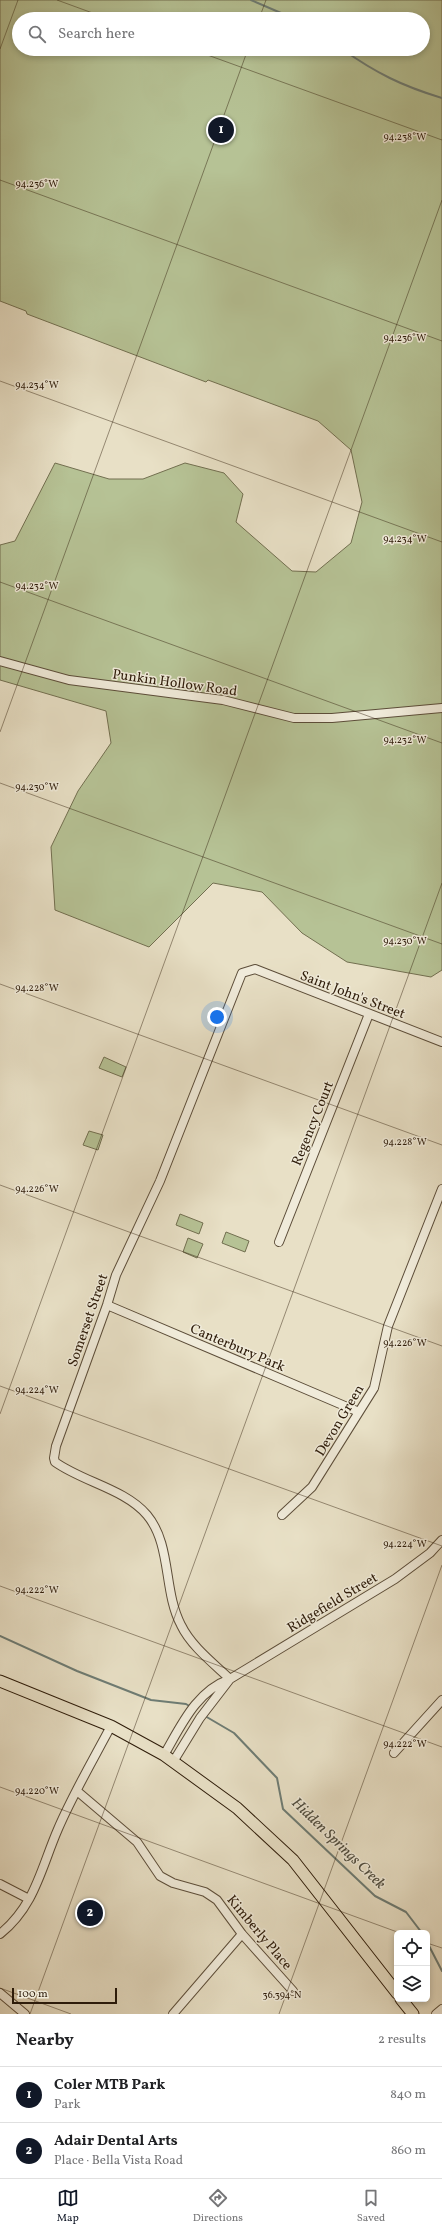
<!DOCTYPE html>
<html lang="en">
<head>
<meta charset="utf-8">
<style>
  body { margin:0; font-family:Vollkorn,serif; background:#f6f6f6; color:#202124 }
  .controls { position:absolute; right:12px; bottom:12px; display:grid; overflow:hidden; border-radius:6px; box-shadow:0 2px 6px #0003 }
  .controls button { width:36px; height:36px; display:grid; place-items:center; padding:0; border:0; border-bottom:1px solid #e0e0e0; background:#fff; color:#202124; font:20px sans-serif }
  .scale { position:absolute; left:12px; bottom:10px; width:105px; box-sizing:border-box; padding-left:4px; border:2px solid #2e1c0a; border-top:0; font-size:11px; line-height:14px; white-space:nowrap; color:#2e1c0a; -webkit-text-stroke:3px #f0ebda; paint-order:stroke }
  .you { position:absolute; left:217px; top:1017px; width:14px; height:14px; margin:-10px; border:3px solid #fff; border-radius:50%; background:#1a73e8; box-shadow:0 0 0 6px #1a73e833 }
  .badge { display:grid; place-items:center; width:26px; height:26px; border-radius:50%; background:#111827; color:#fff; font-size:13px; font-weight:700 }
  .pin { position:absolute; translate:-50% -50%; border:2px solid #fff; box-shadow:0 1px 4px #0006 }
  .list { margin:0; padding:0; list-style:none }
  h2 { display:flex; justify-content:space-between; align-items:center; height:52px; margin:0; padding:0 16px; font-size:17px }
  h2 small { font-size:13px; font-weight:400; color:#757577 }
  .list li { display:grid; grid-template-columns:26px 1fr auto; gap:12px; align-items:center; box-sizing:border-box; height:56px; padding:0 16px; border-top:1px solid #e0e0e0 }
  .list b { display:block; font-size:15px; white-space:nowrap }
  .list p { margin:0; font-size:13px; white-space:nowrap; color:#757577 }
  .list em { font-size:13px; font-style:normal; color:#757577 }
  .icon { flex:none; width:22px; height:22px; fill:none; stroke:currentColor; stroke-width:2; stroke-linecap:round; stroke-linejoin:round }
  .map { position:relative; flex:none; width:442px; height:2014px; overflow:hidden }
  .search { position:absolute; background:#fff; box-shadow:0 2px 6px #0003; left:12px; right:12px; top:12px; height:44px; display:flex; align-items:center; gap:10px; box-sizing:border-box; padding:0 14px; border-radius:22px; color:#757577; font-size:15px }
  .sheet { height:164px; background:#fff }
  nav { display:flex; justify-content:space-around; align-items:center; box-sizing:border-box; height:56px; border-top:1px solid #e0e0e0; background:#fff; font-size:11px; color:#757577 }
  nav a { display:grid; justify-items:center; gap:2px }
  nav .on { color:#111827 }
  .map>svg:first-child { display:block }
  .green { fill:#b6c295; stroke:#726f50; fill-rule:evenodd }
  .lines { fill:none; stroke-linecap:round; stroke-linejoin:round }
  .stream { stroke:#6e7c74; stroke-width:2 }
  .minor-casing { stroke:#5c4d39; stroke-width:10 }
  .major-casing { stroke:#2e1c0a; stroke-width:13 }
  .minor { stroke:#f0ebda; stroke-width:8 }
  .major { stroke:#e8e0c6; stroke-width:11 }
  .ticks { fill:none; stroke:#2e1c0a; stroke-width:1; stroke-opacity:0.45 }
  .labels { text-anchor:middle; stroke-width:3; stroke-linejoin:round; paint-order:stroke }
  .street-label { font-size:14px; fill:#2e1c0a; stroke:#f0ebda }
  .water-label { font-size:15px; font-style:italic; fill:#4e4c3f; stroke:#f0ebda }
  .ticks-label { font-size:10px; text-anchor:middle; fill:#2e1c0a; stroke:#f0ebda; stroke-width:3; stroke-linejoin:round; paint-order:stroke }
</style>
</head>
<body>
<div class="map">
<svg width="442" height="2014" viewBox="0 0 442 2014">
  <rect width="100%" height="100%" fill="#e8e0c6"/>
  <filter id="stains"><feTurbulence type="fractalNoise" baseFrequency=".005" numOctaves="4"/><feColorMatrix values="0 0 0 0 .2 0 0 0 0 .09 0 0 0 0 .02 0 0 0 .5 -.17"/></filter>
  <radialGradient id="worn" r=".72"><stop offset=".6" stop-color="#630" stop-opacity="0"/><stop offset="1" stop-color="#630" stop-opacity=".3"/></radialGradient>
  <path class="green" d="M0,0h442v970l-11,7 -84,-15 -45,-29 -40,-41 -49,-9 -64,64 -94,-37 -4,-63 27,-56 33,-48 -5,-32 -106,-31v-135l15,-4 40,-78 54,16h34l42,-16 39,10 19,21 -7,28 56,49 24,1 35,-29 11,-41 -11,-52 -33,-29 -110,-41 -2,2 -179,-68 -1,-3 -26,-10zM19,19h404v30h-404z
    M104,1057l22,10 -4,10 -23,-9z
    M89,1131l14,4 -5,15 -15,-5z
    M180,1214l23,9 -4,11 -23,-9z
    M226,1232l23,9 -4,11 -23,-9z
    M188,1238l15,6 -6,14 -14,-6z"/>
  <g class="lines">
    <path class="stream" d="M251,0l44,19
      M342,49c34,24 60,37 100,49
      M0,1636l77,35 74,29 35,4 5,3
      M205,1716l29,17 43,45 6,31 92,87 31,16 16,21
      M427,1942l15,29"/>
    <g class="minor-casing">
      <path id="minor" d="M0,661l69,19 154,20 71,18h38l110,-10
        M279,1242l90,-228
        M107,1305l252,107
        M282,1515l30,-28 62,-99 14,-62 54,-137
        M230,1679c-17,-16 -39,-33 -49,-54 -18,-34 -9,-80 -34,-110 -22,-26 -64,-33 -92,-53l-1,-4 2,-12 51,-141 9,-30 44,-94 82,-208 13,-4 187,73
        M394,1753l48,-53
        M164,1755c17,-29 32,-64 66,-76l165,-100 35,-26 12,-13
        M173,1762l27,-44 30,-39
        M77,1791l60,51 23,34 13,7 32,9 12,8 25,34 51,57
        M0,1884l29,15
        M0,1934c35,-28 41,-66 58,-105 15,-35 35,-69 53,-103
        M0,1993l25,21
        M173,2014l69,-80
        M436,2014l6,-5"/>
    </g>
    <g class="major-casing">
      <path id="major" d="M0,1681l111,45 53,29 73,53 56,52 104,133
        M401,1999l12,15"/>
    </g>
    <use href="#minor" class="minor"/>
    <use href="#major" class="major"/>
  </g>
  <path class="ticks" d="M57,0l52,19M259,19l7,-19M0,49l18,-49M191,49l251,91M0,180l442,161M0,381l442,161M0,582l442,161M0,732l248,-683M0,783l442,161M0,984l442,161M0,1185l442,161M0,1386l442,160M0,1414l442,-1214M0,1586l442,161M0,1787l400,146M427,1943l15,5M0,1988l71,26M30,2014l412,-1131M279,2014l163,-449"/>
  <g class="labels">
    <g class="street-label">
      <text transform="translate(175 682) rotate(8)" y="5">Punkin Hollow Road</text>
      <text transform="translate(353 994) rotate(21)" y="5">Saint John's Street</text>
      <text transform="translate(312 1123) rotate(-68)" y="5">Regency Court</text>
      <text transform="translate(87 1320) rotate(-71)" y="5">Somerset Street</text>
      <text transform="translate(238 1347) rotate(23)" y="5">Canterbury Park</text>
      <text transform="translate(339 1420) rotate(-59)" y="5">Devon Green</text>
      <text transform="translate(332 1602) rotate(-31)" y="5">Ridgefield Street</text>
      <text transform="translate(260 1932) rotate(50)" y="5">Kimberly Place</text>
    </g>
    <g class="water-label">
      <text transform="translate(339 1843) rotate(44)" y="5">Hidden Springs Creek</text>
    </g>
  </g>
  <g class="ticks-label">
    <text x="405" y="140">94.238°W</text>
    <text x="37" y="187">94.236°W</text>
    <text x="405" y="341">94.236°W</text>
    <text x="37" y="388">94.234°W</text>
    <text x="405" y="542">94.234°W</text>
    <text x="37" y="589">94.232°W</text>
    <text x="405" y="743">94.232°W</text>
    <text x="37" y="790">94.230°W</text>
    <text x="405" y="944">94.230°W</text>
    <text x="37" y="991">94.228°W</text>
    <text x="405" y="1145">94.228°W</text>
    <text x="37" y="1192">94.226°W</text>
    <text x="405" y="1346">94.226°W</text>
    <text x="37" y="1393">94.224°W</text>
    <text x="405" y="1547">94.224°W</text>
    <text x="37" y="1593">94.222°W</text>
    <text x="405" y="1747">94.222°W</text>
    <text x="37" y="1794">94.220°W</text>
    <text x="282" y="1998">36.394°N</text>
  </g>
  <rect width="100%" height="100%" filter="url(#stains)"/>
  <rect width="100%" height="100%" fill="url(#worn)"/>
</svg>
<div class="controls">
<button><svg class="icon" aria-label="locate" viewBox="0 0 24 24"><circle cx="12" cy="12" r="6"/><path d="M12 2v4M12 18v4M2 12h4M18 12h4"/></svg></button>
<button><svg class="icon" aria-label="layers" viewBox="0 0 24 24"><path d="M12 4l9 5-9 5-9-5zM3 14l9 5 9-5"/></svg></button>
</div>
<div class="scale">100 m</div>
<div class="you"></div>
<div class="pin badge" style="left:221px;top:130px">1</div>
<div class="pin badge" style="left:90px;top:1913px">2</div>
<div class="search"><svg class="icon" aria-label="search" viewBox="0 0 24 24"><circle cx="10" cy="10" r="6"/><path d="M15 15l6 6"/></svg>Search here</div>
</div>
<section class="sheet">
<h2>Nearby<small>2 results</small></h2>
<ul class="list">
<li><span class="badge">1</span><div><b>Coler MTB Park</b><p>Park</p></div><em>840 m</em></li>
<li><span class="badge">2</span><div><b>Adair Dental Arts</b><p>Place · Bella Vista Road</p></div><em>860 m</em></li>
</ul>
</section>
<nav>
<a class="on"><svg class="icon" aria-label="map" viewBox="0 0 24 24"><path d="M3 6l6-2 6 2 6-2v14l-6 2-6-2-6 2zM9 4v14M15 6v14"/></svg>Map</a>
<a><svg class="icon" aria-label="directions" viewBox="0 0 24 24"><path d="M12 3l9 9-9 9-9-9zM9 14v-3h6M13 9l2 2-2 2"/></svg>Directions</a>
<a><svg class="icon" aria-label="saved" viewBox="0 0 24 24"><path d="M7 4h10v16l-5-4-5 4z"/></svg>Saved</a>
</nav>
</body>
</html>
